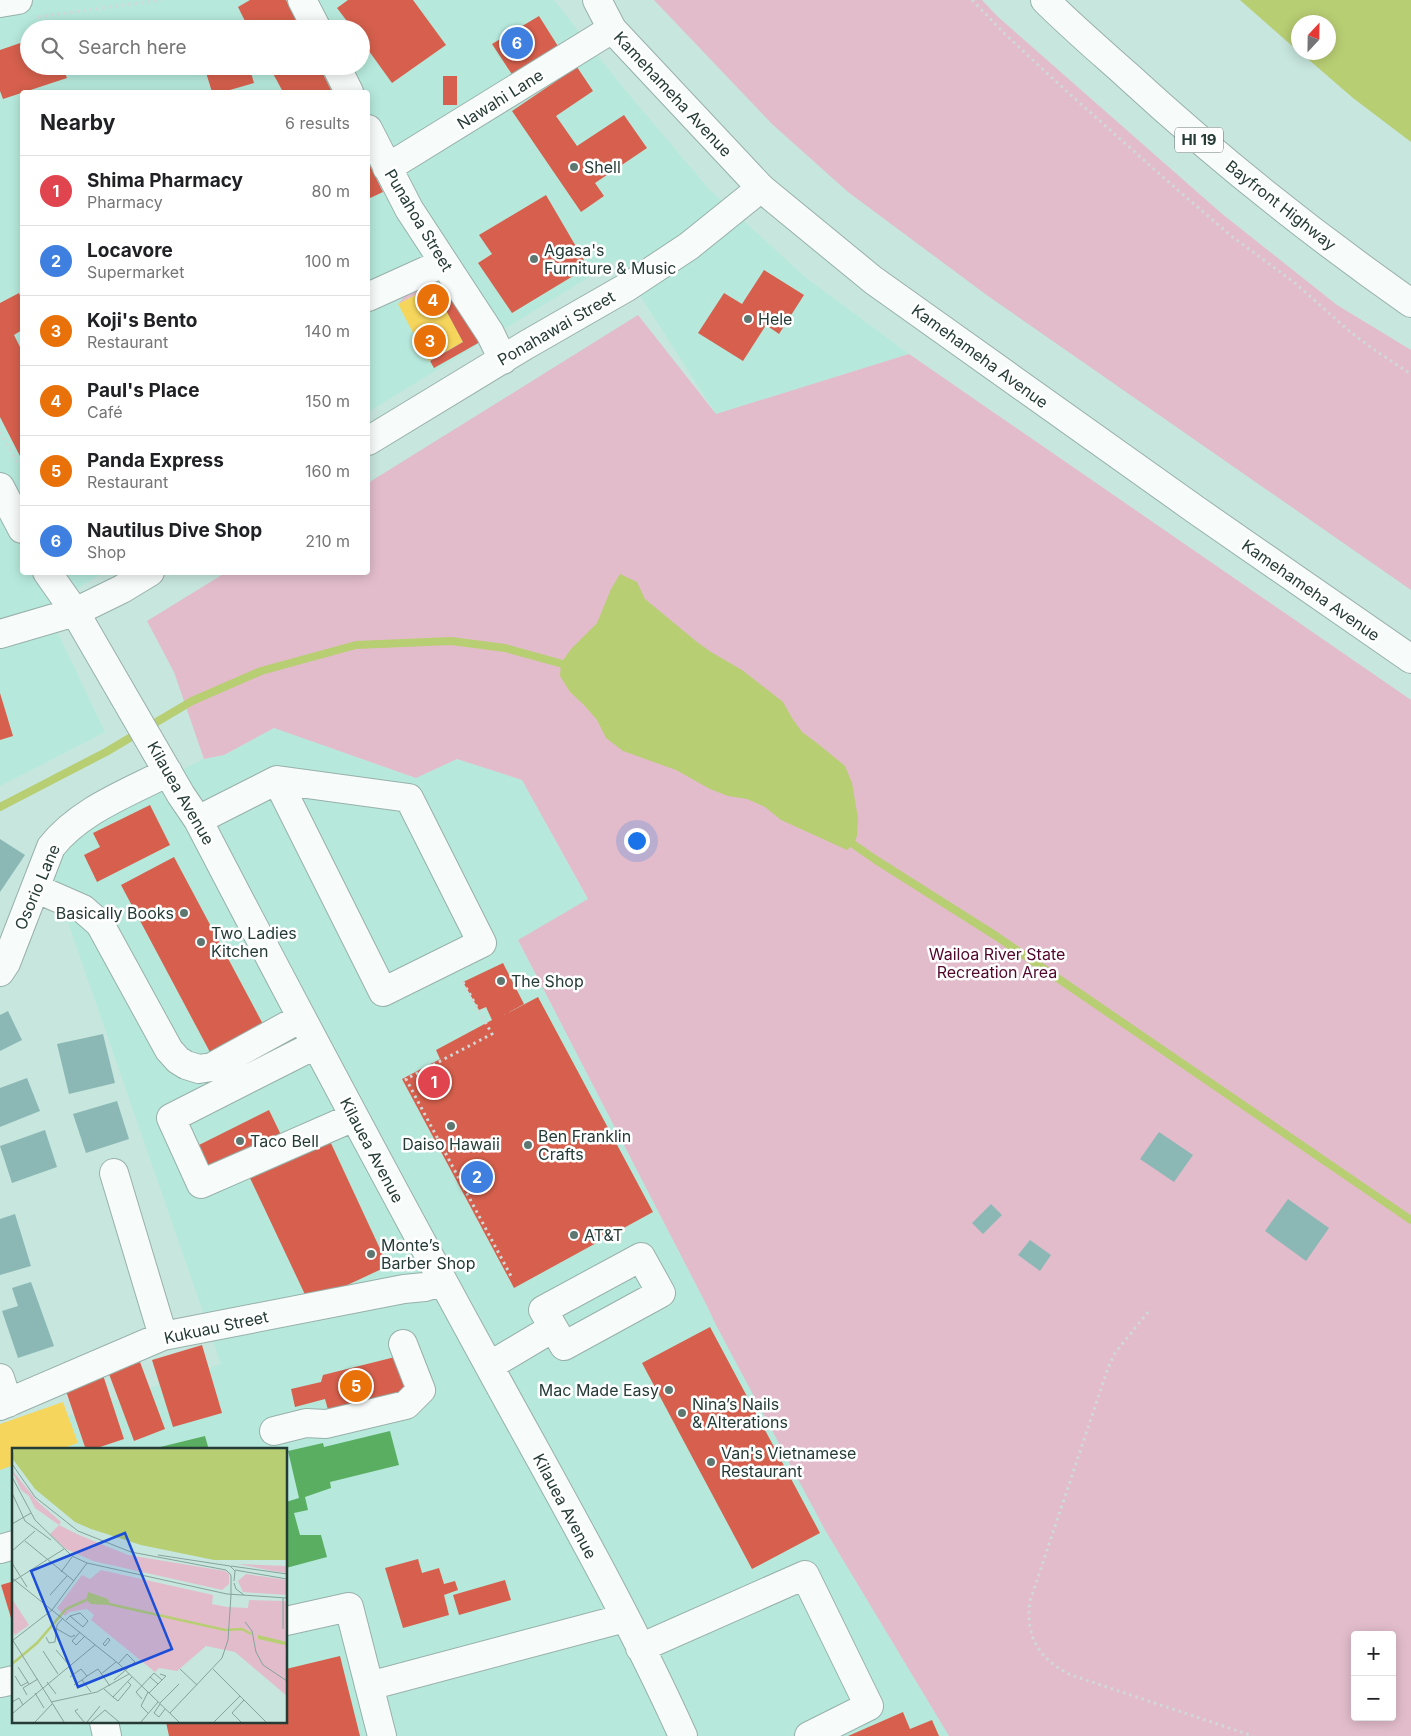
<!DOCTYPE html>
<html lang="en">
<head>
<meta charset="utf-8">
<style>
  body { margin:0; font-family:Inter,sans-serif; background:#f6f6f6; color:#202124 }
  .controls { position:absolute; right:15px; bottom:15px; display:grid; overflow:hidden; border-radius:5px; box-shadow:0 2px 12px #0003 }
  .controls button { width:45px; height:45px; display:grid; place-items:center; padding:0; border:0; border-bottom:1px solid #e0e0e0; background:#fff; color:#202124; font:25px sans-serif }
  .compass { position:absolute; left:1291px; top:15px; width:45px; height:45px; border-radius:50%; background:#fff; box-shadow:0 2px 12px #0003; rotate:22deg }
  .you { position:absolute; left:636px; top:840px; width:18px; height:18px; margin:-12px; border:4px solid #fff; border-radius:50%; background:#1a73e8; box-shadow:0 0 0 8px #1a73e833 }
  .badge { display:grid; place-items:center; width:32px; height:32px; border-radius:50%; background:#5e7771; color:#fff; font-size:16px; font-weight:700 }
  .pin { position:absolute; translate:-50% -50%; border:2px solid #fff; box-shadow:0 1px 5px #0006 }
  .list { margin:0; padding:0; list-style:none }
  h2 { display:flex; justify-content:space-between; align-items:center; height:65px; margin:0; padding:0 20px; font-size:21px }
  h2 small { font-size:16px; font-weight:400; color:#757577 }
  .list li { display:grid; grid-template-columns:32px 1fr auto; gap:15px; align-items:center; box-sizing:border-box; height:70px; padding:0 20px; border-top:1px solid #e0e0e0 }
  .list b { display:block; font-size:19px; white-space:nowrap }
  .list p { margin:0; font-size:16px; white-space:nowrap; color:#757577 }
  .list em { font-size:16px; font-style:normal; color:#757577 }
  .icon { flex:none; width:28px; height:28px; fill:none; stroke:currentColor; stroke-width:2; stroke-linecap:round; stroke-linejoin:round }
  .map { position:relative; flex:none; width:1411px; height:1736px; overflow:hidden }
  .search { position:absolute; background:#fff; box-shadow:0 2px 12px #0003; left:20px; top:20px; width:350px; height:55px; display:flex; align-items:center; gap:12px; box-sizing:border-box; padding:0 18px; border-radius:28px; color:#757577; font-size:19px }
  .panel { position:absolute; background:#fff; box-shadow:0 2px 12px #0003; left:20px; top:90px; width:350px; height:485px; border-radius:5px }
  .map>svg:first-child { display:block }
  .built { fill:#b6e9dc; fill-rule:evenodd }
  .green { fill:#e2bccb; fill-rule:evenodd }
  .water { fill:#b8ce73 }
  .homes { fill:#f6d55c }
  .shops { fill:#d6604d }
  .public { fill:#5aae61 }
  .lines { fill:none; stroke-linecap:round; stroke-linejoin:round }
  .stream { stroke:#b8ce73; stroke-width:8 }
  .building { fill:#8bb8b5 }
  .minor-casing { stroke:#98b0aa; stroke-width:30 }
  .major-casing { stroke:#98b0aa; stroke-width:30 }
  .path { stroke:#d0d9d7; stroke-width:3; stroke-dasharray:2.5 4; stroke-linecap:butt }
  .minor { stroke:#f7fbfa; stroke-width:28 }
  .major { stroke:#f7fbfa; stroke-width:28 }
  .poi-dot { fill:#5e7771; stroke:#fff; stroke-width:2 }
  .labels { text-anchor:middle; stroke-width:5; stroke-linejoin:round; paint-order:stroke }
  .shield { fill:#fff; stroke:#667672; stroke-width:1 }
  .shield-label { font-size:15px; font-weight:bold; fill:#253b36 }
  .street-label { font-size:16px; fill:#253b36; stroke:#fff }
  .poi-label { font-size:16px; fill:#253b36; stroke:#fff; text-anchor:start }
  .park-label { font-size:16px; fill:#51072c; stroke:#fff }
  .inset-river { fill:none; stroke:#b8ce73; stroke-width:2.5 }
  .inset-road { fill:none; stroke:#86a29b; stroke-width:1 }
  .view { fill:#1d4ed8; fill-opacity:0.15; stroke:#1d4ed8; stroke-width:2.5 }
  .inset-edge { fill:none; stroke:#253b36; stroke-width:2.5 }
</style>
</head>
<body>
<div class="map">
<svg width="1411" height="1736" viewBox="0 0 1411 1736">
  <rect width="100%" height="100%" fill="#c7e6de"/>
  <path class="built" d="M0,0h554l71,90 84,99 96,88 104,77 -193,60 -99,-154 -249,152v-320h-346v480l81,1 -57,35 59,124 -105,54zM29,29h332v37h-332z
    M274,728l141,50 42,-19 65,21 66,120 -70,41 187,361 11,23 109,205 124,206h-949v-297l221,-75 -182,-525 165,-80 20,-4zM14,1450h272v272h-272z"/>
  <path class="green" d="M654,0h328l15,16 224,197 116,92 74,45v240l-423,-294 -140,-104 -76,-68z
    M428,275l5,11 -35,18 21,-25z
    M638,315l78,99 193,-60 502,346v1036h-462l-124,-206 -109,-205 -11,-23 -187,-362 70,-41 -66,-119 -65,-21 -41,19 -142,-50 -50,27 -20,4 -30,-87 -27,-51 78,-48 143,-1v-89zM1355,1635h37v82h-37z"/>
  <path class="water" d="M1240,0h171v142l-58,-44 -52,-45 27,-1v-30h-30v29z
    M620,574l17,8 8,17 52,43 14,10 31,18 41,32 9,16 10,14 15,11 28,23 7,17 6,35 -1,18 -4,9 -6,5 -66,-30 -16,-13 -18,-8 -19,-3 -18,-7 -34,-19 -53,-19 -17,-13 -9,-18 -13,-15 -14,-13 -10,-16 1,-13 10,-14 26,-26 14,-34z"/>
  <path class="homes" d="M433,286l30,56 -35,19 -30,-57z
    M63,1402l15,41 -20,7h-44v15l-14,5v-46z"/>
  <path class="shops" d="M250,0h36l14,29h-51l-11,-22z
    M348,0h65l33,45 -54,38 -31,-43v-11h-8l-16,-21z
    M539,16l22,35 -46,28 -23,-35z
    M29,40v26h33l5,12 -64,21 -3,-8v-41z
    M204,66h45l5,17 -31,9h-11z
    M269,66h50l13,26h-49z
    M577,67l16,24 -37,25 21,30 47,-31 23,33 -52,35 9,13 -23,16 -69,-101z
    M443,76h14v29h-14z
    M368,162l15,30 -15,7z
    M546,195l42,72 -76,46 -34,-50 14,-9 -13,-19z
    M764,270l40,25 -25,39 -13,-9 -23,36 -45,-28 26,-40 18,11z
    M446,280l34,62 -46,26 -4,-7 33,-19 -30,-56z
    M19,293l3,8v29l-8,5 8,16v109l-22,-43v-114z
    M0,693l13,43 -13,4z
    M150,805l20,40 -73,37 -13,-27 16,-8 -7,-14z
    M174,857l91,171 -53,28 -91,-171z
    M503,963l21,41 -20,11 34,-18 115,215 -139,76 -112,-209 38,-20 -4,-9 56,-30 -6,-13 -7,3 -16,-28z
    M269,1110l13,27 -72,35 -13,-26z
    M329,1139l59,127 -79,37 -60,-127z
    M710,1327l110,206 -68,36 -110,-206z
    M202,1345l20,68 -49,14 -21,-67z
    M399,1356l11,41 -80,20 -5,-18 -30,8 -4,-18 30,-7 2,-7z
    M140,1362l25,67 -31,12 -25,-67z
    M102,1372l22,67 -33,11h-5l-22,-65z
    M418,1559l4,14 17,-5 5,16 11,-3 3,9 -14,5 5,20 -46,13 -18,-60z
    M505,1580l6,20 -52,15 -6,-20z
    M14,1581v36l-3,1 -10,-33z
    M340,1656l20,80h-191l-3,-14h120v-53z
    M903,1712l7,17 22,-9 7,16h-91z"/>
  <path class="public" d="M390,1431l9,34 -69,17 1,6 -26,9 3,13 -14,3 6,22h21l6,22 -41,11v-66l13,-4 -11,-47 35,-8 1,4z
    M205,1436l4,14h-57v-1z"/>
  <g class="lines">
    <path class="stream" d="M0,807l106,-55 86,-51 69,-30 95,-26 95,-4 54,7 65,18
      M847,840l29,20 120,76 415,284"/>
  </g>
  <path class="building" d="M0,839l25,16 -25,37z
    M8,1011l14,29 -22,11v-36z
    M103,1034l12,49 -46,11 -12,-50z
    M27,1078l13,33 -40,16v-39z
    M117,1101l12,38 -43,14 -13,-39z
    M45,1130l12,37 -45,16 -12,-37z
    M1159,1132l34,23 -19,27 -34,-23z
    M1288,1199l41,29 -23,33 -41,-30z
    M991,1204l11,11 -19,19 -11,-11z
    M15,1214l16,52 -31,9v-56z
    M1030,1240l21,15 -11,16 -22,-16z
    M31,1282l23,64 -36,12 -16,-47 16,-5 -6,-18z"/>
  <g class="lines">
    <g class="minor-casing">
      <path id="minor" d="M302,0l15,29
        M0,3l18,-3
        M336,66l13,26
        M368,129l41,80 81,124 13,27
        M387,168l225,-139
        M368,297l64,-29 11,-7
        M368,441l158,-96 101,-58 62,-41 72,-58
        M0,487l22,42
        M47,572l28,40 106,183 17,25c93,179 188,357 284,533 69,127 142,252 201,383
        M0,634l75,-22 47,-23 28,-17
        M198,820l79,-40 132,18 73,145 -99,49 -106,-212
        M35,888l48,21 17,15 69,126 9,10 8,5 13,4 13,-2 89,-49
        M0,972l6,-9 45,-116c29,-37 77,-54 117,-75
        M315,1045l-144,73 30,66 153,-67
        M114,1173l49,163
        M641,1257l20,36 -97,53 -21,-36z
        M489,1366l64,-38
        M0,1378l8,25
        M0,1406l163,-70 241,-47 21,-2 18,-6
        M274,1431l32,-8 20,1 80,-19 15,-15 -18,-46
        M0,1549l14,-4
        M286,1621l63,-14 33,129
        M640,1648l165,-73 64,131 -60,30
        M0,1683l14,-3
        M369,1686l256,-68
        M104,1722l3,14"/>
    </g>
    <g class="major-casing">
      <path id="major" d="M597,0l15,29 149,159 112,92 323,230 215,149
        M1045,0c26,26 54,50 82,75 89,82 184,158 284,228"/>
    </g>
    <path class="path" d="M972,0l32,33 60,56 100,89 66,57 65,48 53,47 25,19 38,25
      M38,17l123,-17
      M0,432l19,34
      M463,982l29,52 -86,45 106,199
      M1148,1312l-33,41 -7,15 -78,233c-5,36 9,58 41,74l182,61"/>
    <use href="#minor" class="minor"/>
    <use href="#major" class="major"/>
  </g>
  <g class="poi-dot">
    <circle cx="574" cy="167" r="5"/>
    <circle cx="534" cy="259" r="5"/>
    <circle cx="748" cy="319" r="5"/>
    <circle cx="184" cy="913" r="5"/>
    <circle cx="201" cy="942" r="5"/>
    <circle cx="501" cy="981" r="5"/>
    <circle cx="451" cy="1126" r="5"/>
    <circle cx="240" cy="1141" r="5"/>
    <circle cx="528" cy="1145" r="5"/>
    <circle cx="574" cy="1235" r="5"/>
    <circle cx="371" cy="1254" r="5"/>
    <circle cx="669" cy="1390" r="5"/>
    <circle cx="682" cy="1413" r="5"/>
    <circle cx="711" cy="1462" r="5"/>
  </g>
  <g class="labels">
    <rect class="shield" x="1175" y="127.5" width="48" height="25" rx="4"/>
    <g class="shield-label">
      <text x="1199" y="145">HI 19</text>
    </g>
    <g class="street-label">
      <text transform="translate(673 94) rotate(47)" y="6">Kamehameha Avenue</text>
      <text transform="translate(500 99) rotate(-32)" y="6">Nawahi Lane</text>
      <text transform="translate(1281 205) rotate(38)" y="6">Bayfront Highway</text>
      <text transform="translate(419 220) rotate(59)" y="6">Punahoa Street</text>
      <text transform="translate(556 328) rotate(-30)" y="6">Ponahawai Street</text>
      <text transform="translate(980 356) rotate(36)" y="6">Kamehameha Avenue</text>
      <text transform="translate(1311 590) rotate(35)" y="6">Kamehameha Avenue</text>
      <text transform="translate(181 793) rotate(60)" y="6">Kilauea Avenue</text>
      <text transform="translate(37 887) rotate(-67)" y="6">Osorio Lane</text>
      <text transform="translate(372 1150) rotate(62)" y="6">Kilauea Avenue</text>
      <text transform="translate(216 1327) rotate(-12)" y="6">Kukuau Street</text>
      <text transform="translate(565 1506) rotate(62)" y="6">Kilauea Avenue</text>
    </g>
    <g class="poi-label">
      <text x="584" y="173">Shell</text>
      <text x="544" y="256">Agasa's<tspan x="544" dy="18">Furniture &amp; Music</tspan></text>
      <text x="758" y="325">Hele</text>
      <text x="174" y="919" text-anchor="end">Basically Books</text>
      <text x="211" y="939">Two Ladies<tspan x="211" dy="18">Kitchen</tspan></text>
      <text x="511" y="987">The Shop</text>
      <text x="538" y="1142">Ben Franklin<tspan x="538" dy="18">Crafts</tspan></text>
      <text x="250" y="1147">Taco Bell</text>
      <text x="451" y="1150" text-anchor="middle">Daiso Hawaii</text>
      <text x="584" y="1241">AT&amp;T</text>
      <text x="381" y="1251">Monte’s<tspan x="381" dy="18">Barber Shop</tspan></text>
      <text x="659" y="1396" text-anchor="end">Mac Made Easy</text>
      <text x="692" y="1410">Nina’s Nails<tspan x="692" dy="18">&amp; Alterations</tspan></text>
      <text x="721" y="1459">Van's Vietnamese<tspan x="721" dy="18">Restaurant</tspan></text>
    </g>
    <g class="park-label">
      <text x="997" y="960">Wailoa River State<tspan x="997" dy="18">Recreation Area</tspan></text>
    </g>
  </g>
  <g transform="translate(12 1448)">
    <rect width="275" height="275" fill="#c7e6de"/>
    <path d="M0,22l25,31 24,21 -2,3 20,10 49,20 97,16 4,3v10l-7,6 -13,-3 -116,-26 -27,-12 -16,-15 9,-9 -24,-17 -6,-12 -8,-6zM226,116l49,2v7l-14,-2zM89,122l112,25 -1,9 15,3 21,1 1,-8 38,1v95l-52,-44 -29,-6 -29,25 -18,-3 -4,4 -64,-52 3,-5 -7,-6 -18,3 -4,4 -8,-8 25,-33 8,4zM234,126l41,6v15l-44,-3 -5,-11zM0,151l17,26 -14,10 -3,-4z" fill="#e2bccb"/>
    <path d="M2,1h273v111h-73l-73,-15 -50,-16 -16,-7 -40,-33 -23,-31zM76,144l20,7 2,6 -19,-1 -5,-4zM246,187l29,7v12l-2,-9 -27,-6z" fill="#b8ce73"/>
    <path class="inset-river" d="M97,156l116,26 17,-1 9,5M0,216l25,-21 29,-34 20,-9"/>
    <path class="inset-road" d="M0,16l23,33 43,34 53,21 95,18 5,5v20M0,29l23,43 37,36 15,7 140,31 60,4M0,45l13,28 26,19M0,76l19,-11M13,93l49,40M0,103l23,-20M146,107l72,11 5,5 -1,10M0,115l15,24M219,118l56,8M223,122l52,9M49,124l11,-15M0,130l107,86 60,58M0,134l52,-33M222,135l2,6 8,6M38,147l17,-19M54,172l4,-4 10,-3 8,8 -5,6 -13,-11M233,174l7,9 4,21 7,13 24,16M45,181l14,8 4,-2M271,181v-31M68,184l-8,9 4,4 9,-9M34,189l3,6 6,-1 2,-17 6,-7M96,190l2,2 -5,6 -2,-2zM0,191l52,83M0,193l40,-31 35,-47M44,202l13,15M31,203l15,23M6,219l11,17M168,221l17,16M201,221l53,53M89,226l15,-12M3,228l6,10 7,-4M75,228l11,-7 12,17M58,229l11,-8 6,7 -5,4M102,232l21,-18 -8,-8 -9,10M35,234l9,12M146,236l8,-8 -6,-2M62,237l8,-5 9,12M92,241l9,8 19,-20M136,244l-7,14 7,7M23,245l9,15M137,245l9,-9 -8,-7M15,247l-4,-7 15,-9M101,249l5,4 13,-16 -3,-3M130,251l-6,-7 18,-19 8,7M0,254l7,-4 4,7M39,254l46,-10 32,-18M148,255l19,-19M148,256l-6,9 5,4 6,-8M66,261l-3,2 9,11M1,265l82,-68M158,265l52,-55 6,-18 3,-45M23,274l17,-18M75,274l13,-16M79,274l14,-12 14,12M129,274l17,-20M202,274l26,-26M229,274l-9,-9 12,-13"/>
    <path class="view" d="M113,85l47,116 -94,38 -47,-116z"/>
    <rect width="275" height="275" class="inset-edge"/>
  </g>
</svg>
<div class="controls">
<button>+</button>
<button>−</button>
</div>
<svg class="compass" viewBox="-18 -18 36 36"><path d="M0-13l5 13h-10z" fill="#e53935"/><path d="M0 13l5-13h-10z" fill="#757577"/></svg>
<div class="you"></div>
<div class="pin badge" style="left:434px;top:1082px;background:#e0444e">1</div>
<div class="pin badge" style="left:477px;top:1177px;background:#3f7fe0">2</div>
<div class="pin badge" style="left:430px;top:341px;background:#e8710a">3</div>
<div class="pin badge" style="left:433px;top:300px;background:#e8710a">4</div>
<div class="pin badge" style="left:356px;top:1386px;background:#e8710a">5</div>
<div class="pin badge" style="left:517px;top:43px;background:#3f7fe0">6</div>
<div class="search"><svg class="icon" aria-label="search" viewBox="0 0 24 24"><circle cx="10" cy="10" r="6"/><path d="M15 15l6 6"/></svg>Search here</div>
<section class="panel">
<h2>Nearby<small>6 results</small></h2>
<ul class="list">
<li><span class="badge" style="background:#e0444e">1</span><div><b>Shima Pharmacy</b><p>Pharmacy</p></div><em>80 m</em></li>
<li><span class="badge" style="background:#3f7fe0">2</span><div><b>Locavore</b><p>Supermarket</p></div><em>100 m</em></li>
<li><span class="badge" style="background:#e8710a">3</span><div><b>Koji's Bento</b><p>Restaurant</p></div><em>140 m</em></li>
<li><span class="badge" style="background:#e8710a">4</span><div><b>Paul's Place</b><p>Café</p></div><em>150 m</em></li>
<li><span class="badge" style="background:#e8710a">5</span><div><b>Panda Express</b><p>Restaurant</p></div><em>160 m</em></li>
<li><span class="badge" style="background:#3f7fe0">6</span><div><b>Nautilus Dive Shop</b><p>Shop</p></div><em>210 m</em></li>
</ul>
</section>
</div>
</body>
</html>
